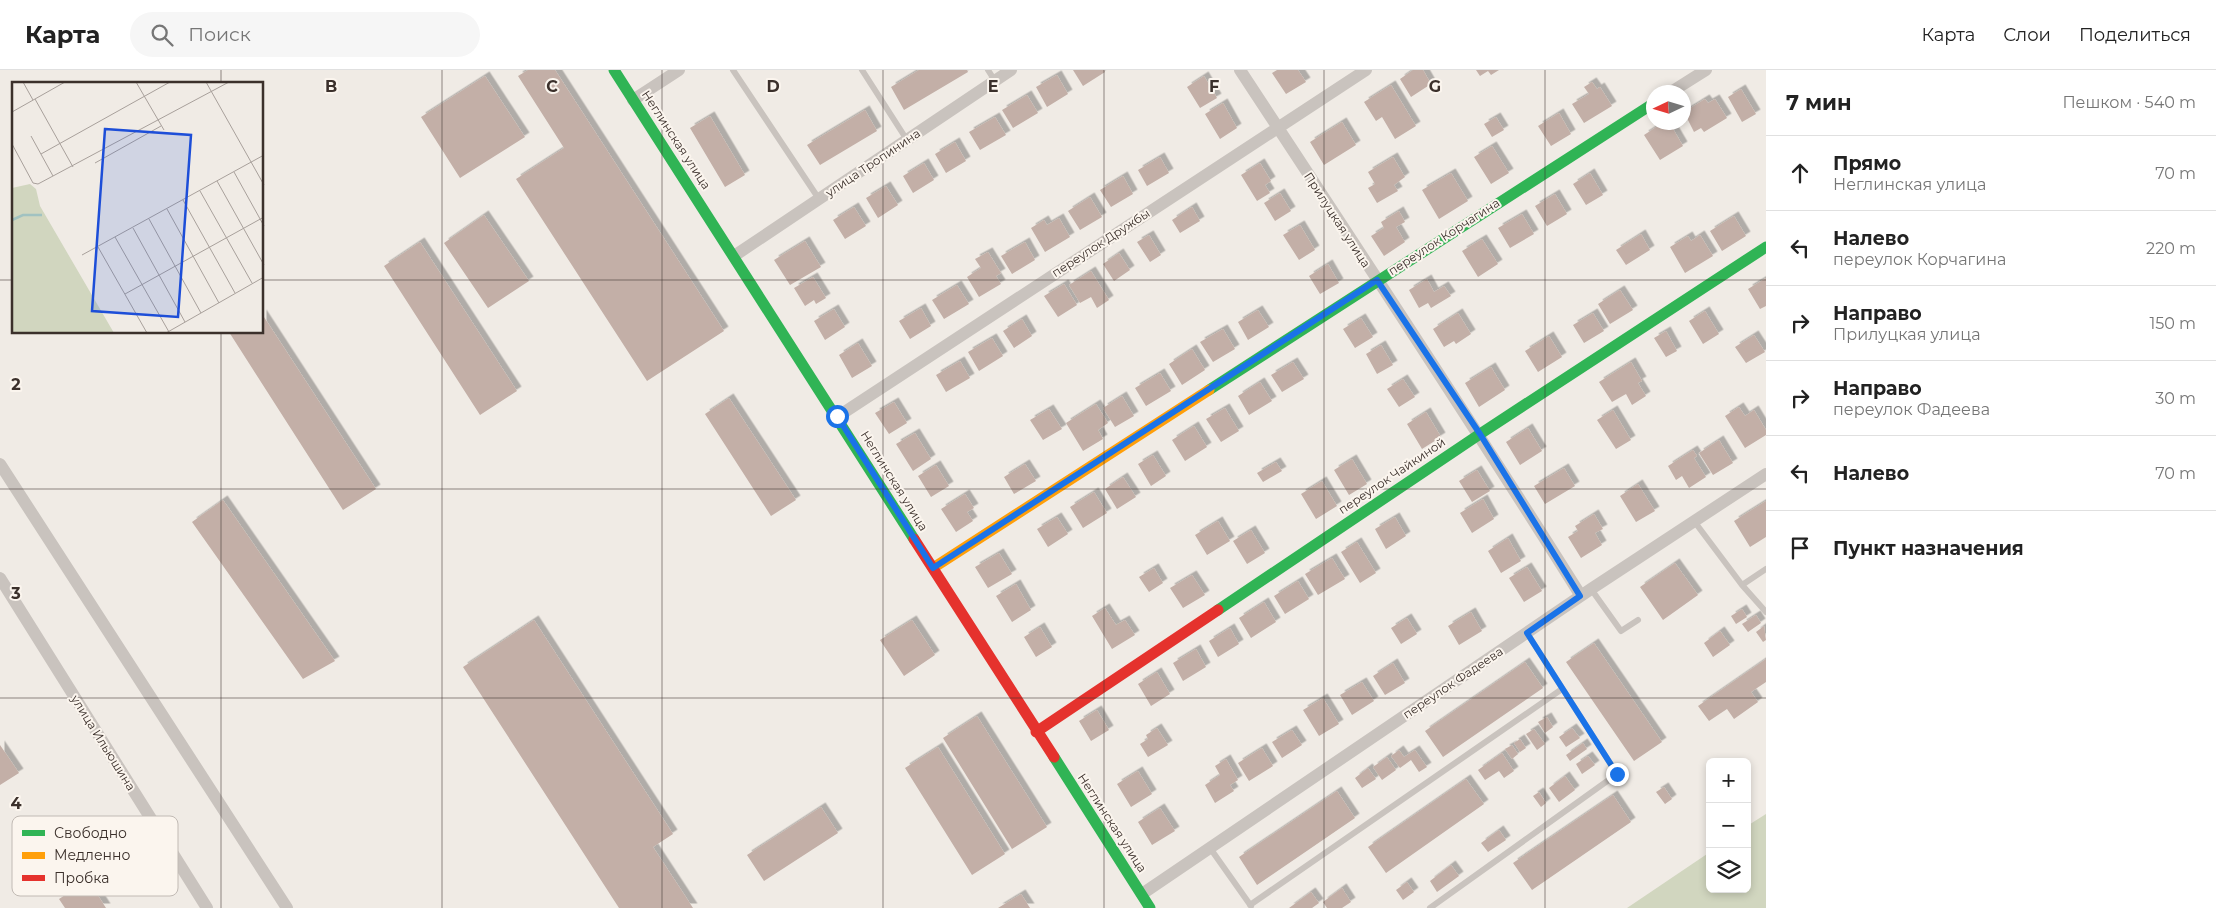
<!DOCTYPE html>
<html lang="ru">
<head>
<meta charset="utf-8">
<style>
  body { margin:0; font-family:Montserrat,sans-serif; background:#f6f6f6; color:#222 }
  .controls { position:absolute; right:15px; bottom:15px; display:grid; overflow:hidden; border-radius:8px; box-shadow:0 2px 8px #0003 }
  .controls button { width:45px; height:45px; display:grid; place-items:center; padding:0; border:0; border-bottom:1px solid #e0e0e0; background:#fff; color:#222; font:25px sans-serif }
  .compass { position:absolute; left:1646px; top:15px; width:45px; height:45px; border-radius:50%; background:#fff; box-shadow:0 2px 8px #0003; rotate:266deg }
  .stop { position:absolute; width:15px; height:15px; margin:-11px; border:4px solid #1a73e8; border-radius:50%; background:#fff }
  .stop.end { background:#1a73e8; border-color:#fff; box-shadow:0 1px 5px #0008 }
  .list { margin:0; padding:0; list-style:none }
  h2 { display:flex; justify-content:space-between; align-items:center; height:65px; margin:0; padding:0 20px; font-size:21px }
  h2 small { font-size:16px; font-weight:400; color:#767676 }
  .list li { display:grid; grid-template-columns:32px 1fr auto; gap:15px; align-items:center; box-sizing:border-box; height:75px; padding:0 20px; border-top:1px solid #e0e0e0 }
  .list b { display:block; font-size:19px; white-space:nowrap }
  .list p { margin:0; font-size:16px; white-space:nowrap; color:#767676 }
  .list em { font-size:16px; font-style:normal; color:#767676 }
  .icon { flex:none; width:28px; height:28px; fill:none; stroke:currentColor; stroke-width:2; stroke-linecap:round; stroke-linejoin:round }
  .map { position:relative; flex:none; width:1766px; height:838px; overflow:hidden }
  header { display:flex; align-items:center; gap:30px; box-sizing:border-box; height:70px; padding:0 25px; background:#fff; border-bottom:1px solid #e0e0e0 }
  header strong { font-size:24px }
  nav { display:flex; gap:28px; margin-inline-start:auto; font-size:18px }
  .search { width:350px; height:45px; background:#f6f6f6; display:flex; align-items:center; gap:12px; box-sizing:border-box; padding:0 18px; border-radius:28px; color:#767676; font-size:19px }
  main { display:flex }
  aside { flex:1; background:#fff }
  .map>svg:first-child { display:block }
  .green { fill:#d1d6bf }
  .building { fill:#c3afa7; filter:url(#shadow) }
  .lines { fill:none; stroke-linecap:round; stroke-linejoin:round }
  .lane { stroke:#c9c3be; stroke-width:6 }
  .street { stroke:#c9c3be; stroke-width:12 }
  .fast { stroke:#30b455; stroke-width:11 }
  .slow { stroke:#ff9f0a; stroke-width:11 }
  .jam { stroke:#e5322d; stroke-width:11 }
  .route { stroke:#1a73e8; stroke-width:6 }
  .grid { fill:none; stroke:#3b302b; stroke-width:1; stroke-opacity:0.55 }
  .labels { text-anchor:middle; stroke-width:4; stroke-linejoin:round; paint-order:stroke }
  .street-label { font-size:12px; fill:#3b302b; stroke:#fbf5ee }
  .inset-river { fill:none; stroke:#a1c2c1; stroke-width:2.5 }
  .inset-road { fill:none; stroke:#a8a09b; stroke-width:1 }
  .view { fill:#1d4ed8; fill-opacity:0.15; stroke:#1d4ed8; stroke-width:2.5 }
  .inset-edge { fill:none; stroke:#3b302b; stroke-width:2.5 }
  .key { fill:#fbf5ee; stroke:#c1bab4; stroke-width:1 }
  .key-label { font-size:14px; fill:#3b302b }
  .grid-label { font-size:16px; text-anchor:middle; font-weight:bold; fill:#3b302b; stroke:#fbf5ee; stroke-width:4; stroke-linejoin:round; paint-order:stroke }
</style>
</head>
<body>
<header>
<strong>Карта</strong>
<div class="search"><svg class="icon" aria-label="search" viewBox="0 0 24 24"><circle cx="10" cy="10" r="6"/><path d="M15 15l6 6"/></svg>Поиск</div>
<nav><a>Карта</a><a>Слои</a><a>Поделиться</a></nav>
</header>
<main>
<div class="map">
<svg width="1766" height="838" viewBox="0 0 1766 838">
  <defs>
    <filter id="shadow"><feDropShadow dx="4.5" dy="-4.5" stdDeviation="0" flood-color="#0004"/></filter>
  </defs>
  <rect width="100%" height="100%" fill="#f0ebe5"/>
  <path class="green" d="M1766,744v94h-139l83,-56v37h37v-63z"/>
  <path class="building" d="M528,0h27l169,261 -77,50 -131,-202 48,-31 -46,-72z
    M919,0h48l1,2 -64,38 -13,-23z
    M1073,0h31l1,2 -22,14z
    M1277,0h21l8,12 -20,12 -14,-21z
    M1413,0h10l8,14 -20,13 -11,-18z
    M1476,0h23l-8,5 -3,-4 -8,5z
    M1057,5l11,19 -21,13 -11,-20z
    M485,6l40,61 -65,41 -39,-61z
    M1204,6l13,22 -17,10 -13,-21z
    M1592,12l5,7 3,-2 12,19 -28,17 -12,-19 17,-10 -5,-7z
    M1391,15l25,41 -21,13 -13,-22 -6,4 -12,-19z
    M1741,19l15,25 -14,8 -14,-25z
    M1027,25l11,18 -25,15 -11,-18z
    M1705,29l3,4 7,-4 12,19 -23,14 -3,-4 -7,4 -10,-20z
    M1223,33l14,25 -17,11 -15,-25z
    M865,40l12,21 -57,34 -13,-20z
    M1559,43l12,21 -20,12 -13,-20z
    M710,46l35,59 -20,12 -35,-59z
    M995,47l11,18 -26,15 -11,-18z
    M1496,47l8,13 -12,7 -8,-13z
    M1342,52l14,23 -32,20 -14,-23z
    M1664,52h5l14,24 -23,14 -16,-25z
    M955,72l11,19 -20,12 -11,-19z
    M1492,76l17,27 -18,11 -17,-27z
    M1160,87l9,16 -22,13 -9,-16z
    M1393,87l12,20 -11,8 4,6 -21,12 -9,-15 7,-4 -7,-12z
    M924,93l10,17 -21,13 -10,-17z
    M1260,93l11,18 -6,4 5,8 -13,8 -16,-26z
    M1451,103l17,28 -29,18 -17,-29z
    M1590,103l13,22 -17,10 -13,-21z
    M1123,106l10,18 -22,13 -11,-17z
    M886,116l12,19 -20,13 -12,-20z
    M1280,123l11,18 -16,10 -11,-18z
    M1555,124l12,20 -20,12 -12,-20z
    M1090,127l12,20 -22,13 -12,-19z
    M854,137l12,19 -21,13 -12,-19z
    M1192,137l8,14 -20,12 -8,-13z
    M1399,141l6,11 -9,5 9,15 -21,14 -13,-20 13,-8 -3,-6z
    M1522,144l12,20 -24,14 -12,-20z
    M484,145l45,66 -41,27 -44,-65z
    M1734,146l12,20 -24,15 -12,-20z
    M1059,148l11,19 -25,15 -14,-24 13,-8 3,5z
    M1300,155l15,25 -16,10 -16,-25z
    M1641,164l9,16 -24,15 -10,-15z
    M1149,165l12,20 -11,7 -13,-20z
    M1700,165l13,21 -28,17 -15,-26 18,-11 3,5z
    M1482,169l16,25 -20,13 -16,-26z
    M805,171l16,26 -31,18 -16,-25z
    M420,172l97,149 -37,24 -96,-149z
    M1025,172l10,18 -23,14 -11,-18z
    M988,182l13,21 -5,3 5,8 -22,13 -12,-20 14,-9 -6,-9z
    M1119,183l11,17 -16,11 -11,-17z
    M1328,194l11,19 -19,11 -11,-18z
    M1091,201l18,29 -12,8 -6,-11 -11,6 -11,-18z
    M813,207l13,21 -10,6 -2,-4 -9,6 -11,-18z
    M1766,208v28l-6,3 -12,-20z
    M1427,209l7,13 10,-6 7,10 -20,12 -3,-5 -9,5 -10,-18z
    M1064,214l13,21 -19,12 -14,-21z
    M957,215l12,19 -25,15 -12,-19z
    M1620,220l13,20 -23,14 -12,-20z
    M921,238l10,18 -21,13 -11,-18z
    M834,239l11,18 -20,13 -11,-19z
    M1258,240l11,17 -21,13 -10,-18z
    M1705,241l14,23 -16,10 -14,-23z
    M1458,243l13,21 -15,10 -2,-3 -10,6 -11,-18z
    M1593,243l11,18 -20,12 -11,-18z
    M262,244l114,175 -33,21 -114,-178h33z
    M1361,248l12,19 -18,11 -12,-19z
    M1022,249l10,17 -18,12 -11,-17z
    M1223,259l12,20 -22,13 -13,-20z
    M1666,261l11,20 -11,6 -12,-19z
    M1754,265l11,17 -19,11 -11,-16z
    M1549,266l13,21 -24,15 -13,-21z
    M992,268l11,18 -24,15 -11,-19z
    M858,273l14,23 -20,12 -13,-23z
    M1381,275l12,20 -16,9 -11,-20z
    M1192,279l13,21 -23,15 -13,-21z
    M960,291l10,17 -24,14 -10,-17z
    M1293,292l11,17 -22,13 -11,-17z
    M1631,292l11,19 -4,2 8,13 -14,9 -6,-11 -14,8 -13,-20z
    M1491,297l14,23 -26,17 -14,-24z
    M1160,303l11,18 -25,15 -11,-18z
    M1403,309l12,18 -16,10 -12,-18z
    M1260,312l12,19 -23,14 -11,-19z
    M1122,326l12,20 -19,11 -12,-19z
    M729,328l67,102 -25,16 -66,-102z
    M894,332l13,21 -18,11 -14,-21z
    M1096,334l12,19 -10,7 5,9 -20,12 -17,-28z
    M1739,337l6,9 9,-6 12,20v5l-21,13 -20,-32z
    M1225,338l14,23 -18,11 -15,-23z
    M1049,339l13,20 -19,11 -13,-20z
    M1613,340l18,30 -15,9 -19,-29z
    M1426,342l15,25 -19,12 -15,-25z
    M1194,356l13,21 -22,14 -13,-21z
    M1528,358l14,23 -22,14 -14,-23z
    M915,363l16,26 -18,12 -17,-27z
    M1719,370l14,23 -20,12 -14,-22z
    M1693,380l4,6 -3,2 12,19 -17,11 -7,-12 -6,4 -8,-14z
    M1153,385l13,21 -15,10 -13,-22z
    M1352,389l15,25 -18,11 -15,-25z
    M1276,392l6,9 -19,11 -6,-9z
    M1025,394l11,17 -22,13 -10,-17z
    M936,395l13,21 -18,11 -13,-21z
    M1564,398l11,18 -30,18 -11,-18z
    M1477,400l13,21 -18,11 -13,-21z
    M1123,407l13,20 -19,12 -12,-20z
    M1322,411l15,25 -21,13 -15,-25z
    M1638,414l17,27 -19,11 -16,-26z
    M1094,422l13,21 -24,15 -13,-21z
    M965,424l9,14 -7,4 6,9 -17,11 -15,-23z
    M1483,429l11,20 -22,14 -12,-20z
    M223,430l112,161 -32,18 -111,-157z
    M1766,431v36l-16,10 -16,-26z
    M1594,444l9,15 -8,4 7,12 -21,13 -13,-21 10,-6 -3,-5z
    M1057,447l11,17 -20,13 -11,-18z
    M1395,447l11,19 -20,13 -11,-20z
    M1218,451l12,20 -23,14 -12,-20z
    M1251,460l14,23 -18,11 -14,-23z
    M1508,468l13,23 -20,12 -13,-22z
    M1357,472l19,31 -16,10 -19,-31z
    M999,483l13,21 -24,14 -13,-21z
    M1332,488l13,21 -27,16 -13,-21z
    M1675,493l23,32 -35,25 -23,-33z
    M1527,497l15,24 -18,11 -15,-24z
    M1154,498l9,15 -14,9 -10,-15z
    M1192,505l13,20 -22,13 -13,-20z
    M1298,511l11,18 -24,15 -11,-18z
    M1016,514l15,26 -19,12 -16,-26z
    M1264,532l12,20 -25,16 -12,-20z
    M1105,538l11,17 9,-5 10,15 -23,14 -20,-33z
    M1742,539l5,8 -11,7 -5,-8z
    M1471,542l11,19 -23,14 -11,-19z
    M1756,545l5,8 -13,9 -6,-8z
    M1407,548l10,16 -16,10 -10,-16z
    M534,550l139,214 -20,13 40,61h-74l-156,-241z
    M912,550l23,35 -31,21 -24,-36z
    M1764,556l2,14 -3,2 -7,-10z
    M1040,557l12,20 -16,10 -12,-20z
    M1230,558l9,16 -21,13 -9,-16z
    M1720,561l10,14 -17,12 -9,-14z
    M1594,573l68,99 -28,19 -68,-99z
    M1196,579l10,18 -23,14 -10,-18z
    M1766,589v23l-15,10 7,10 -24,17 -7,-10 -18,12 -11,-15z
    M1525,592l18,26 -100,69 -18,-26z
    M1393,593l12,20 -20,12 -12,-19z
    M1157,602l13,22 -19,12 -13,-22z
    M1362,612l12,19 -22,14 -12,-20z
    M1323,628l16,26 -20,12 -16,-26z
    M1097,640l12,20 -18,11 -12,-20z
    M977,646l70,111 -35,22 -69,-111z
    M1547,647l6,10 -8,6 -7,-11z
    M1157,658l11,17 -20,12 -8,-13 8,-5 -2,-4z
    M1572,658l8,10 -14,9 -7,-10z
    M1534,659l11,15 -8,6 -11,-16z
    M1292,660l10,15 -20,13 -10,-16z
    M1520,669l6,9 -6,4 -6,-9z
    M1583,673l4,6 -17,12 -4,-6z
    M0,675l19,28 -19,12z
    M1512,675l6,9 -6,5 -7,-10z
    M938,677l67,107 -33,21 -67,-107z
    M1262,678l11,18 -24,15 -11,-18z
    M1399,680l5,7 11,-7 12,17 -8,5 -8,-12 -11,8 -9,-12z
    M1502,683l12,18 -10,7 -5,-7 -14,9 -7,-10z
    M1588,686l7,9 -13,9 -6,-10z
    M1387,687l9,13 -14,10 -9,-13z
    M1226,689l12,21 -8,5 4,6 -19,12 -10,-18 15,-10 -5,-9z
    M1368,698l8,11 -14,9 -7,-10z
    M1138,701l14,23 -21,13 -14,-23z
    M1565,706l10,14 -16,12 -10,-14z
    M1466,709l18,25 -98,69 -18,-26z
    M1664,717l8,12 -7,5 -9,-12z
    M1337,721l18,27 -98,67 -18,-28z
    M1539,722l7,11 -5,4 -8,-11z
    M1613,725l18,27 -99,68 -19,-27z
    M821,737l17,26 -74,48 -17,-26z
    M1160,738l15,23 -23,14 -14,-23z
    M1499,760l7,10 -18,12 -7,-9z
    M1451,795l8,11 -22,16 -7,-11z
    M88,810l18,28h-41l-6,-9z
    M1407,812l7,10 -11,8 -7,-10z
    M1342,818l9,14 -9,6h-15l-4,-6z
    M1311,822l8,11 -7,5h-23z
    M1021,824l9,14h-32z"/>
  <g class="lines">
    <path class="lane" d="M733,0l86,129
      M862,0l45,70
      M988,0l7,11
      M1694,451l48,64 24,27
      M1742,515l24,-16
      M1591,519l30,42 17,-11
      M1210,778l41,58
      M1250,835l312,-216
      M1430,838l187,-134 -90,-141"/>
    <path class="street" d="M1240,0c115,175 230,349 341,526
      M1671,22l35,-22
      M633,30l46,-30
      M734,186l277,-186
      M837,347l529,-347
      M0,394l287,444
      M0,508l207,330
      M1142,824l449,-305 175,-115"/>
    <path class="fast" d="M614,0l300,469
      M1209,320l445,-287
      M1218,540l262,-176 286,-187
      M1054,687l96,151"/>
    <path class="slow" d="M933,498l276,-178"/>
    <path class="jam" d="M914,469l140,218
      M1036,662l182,-122"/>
  </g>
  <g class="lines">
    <path class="route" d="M837,346l96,152 444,-288 103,154 100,162 -53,37 90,141"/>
  </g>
  <path class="grid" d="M221,0v14M442,0v838M662,0v838M883,0v838M1104,0v838M1324,0v838M1545,0v838M0,210h14M262,210h1504M221,262v576M0,419h1766M0,628h1766"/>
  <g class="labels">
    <g class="street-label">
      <text transform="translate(676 70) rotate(57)" y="4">Неглинская улица</text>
      <text transform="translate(873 93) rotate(-34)" y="4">улица Тропинина</text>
      <text transform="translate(1337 150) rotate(57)" y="4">Прилуцкая улица</text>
      <text transform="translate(1444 167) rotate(-33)" y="4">переулок Корчагина</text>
      <text transform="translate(1101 173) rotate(-33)" y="4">переулок Дружбы</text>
      <text transform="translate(1392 406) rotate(-34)" y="4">переулок Чайкиной</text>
      <text transform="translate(894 411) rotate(58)" y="4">Неглинская улица</text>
      <text transform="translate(1453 613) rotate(-34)" y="4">переулок Фадеева</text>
      <text transform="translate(103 673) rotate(58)" y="4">улица Ильюшина</text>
      <text transform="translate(1112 753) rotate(57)" y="4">Неглинская улица</text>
    </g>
  </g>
  <g transform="translate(12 12)">
    <rect width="251" height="251" fill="#f0ebe5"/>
    <path d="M18,102l6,5 4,17 74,127h-102v-145z" fill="#d1d6bf"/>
    <path class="inset-river" d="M0,138l11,-5h19"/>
    <path class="inset-road" d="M11,0l10,18M124,0l28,48M194,0l58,103M23,17l38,68M0,30l53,-30M19,54l22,40M0,62l21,39 5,1 191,-102M29,72l129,-72M83,81l66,-37M222,90l30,54M205,99l47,84M188,109l52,92M171,118l52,93M155,127l52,94M137,137l52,94M121,146l52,94M103,155l54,95M86,165l49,86M70,173l182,-100M113,212l139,-77M154,251l98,-56"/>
    <path class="view" d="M93,47l86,6 -13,182 -86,-6z"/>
    <rect width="251" height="251" class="inset-edge"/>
  </g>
  <rect x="12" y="746" width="166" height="80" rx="8" class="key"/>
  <rect x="22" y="760" width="23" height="6" fill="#30b455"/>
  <rect x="22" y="782" width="23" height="7" fill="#ff9f0a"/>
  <rect x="22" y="805" width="23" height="6" fill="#e5322d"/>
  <g class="key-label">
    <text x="54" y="768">Свободно</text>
    <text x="54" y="790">Медленно</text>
    <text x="54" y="813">Пробка</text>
  </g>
  <g class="grid-label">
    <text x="331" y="22">B</text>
    <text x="552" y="22">C</text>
    <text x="773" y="22">D</text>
    <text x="993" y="22">E</text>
    <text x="1214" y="22">F</text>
    <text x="1435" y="22">G</text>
    <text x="16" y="320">2</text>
    <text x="16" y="529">3</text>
    <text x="16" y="739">4</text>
  </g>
</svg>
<div class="controls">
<button>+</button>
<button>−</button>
<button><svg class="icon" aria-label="layers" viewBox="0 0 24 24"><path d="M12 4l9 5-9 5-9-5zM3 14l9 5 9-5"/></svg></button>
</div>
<svg class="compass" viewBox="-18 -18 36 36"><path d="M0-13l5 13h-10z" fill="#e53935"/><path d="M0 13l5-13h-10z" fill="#767676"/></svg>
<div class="stop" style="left:837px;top:346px"></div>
<div class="stop end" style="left:1617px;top:704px"></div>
</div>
<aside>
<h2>7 мин<small>Пешком · 540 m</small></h2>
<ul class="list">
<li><svg class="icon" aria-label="ahead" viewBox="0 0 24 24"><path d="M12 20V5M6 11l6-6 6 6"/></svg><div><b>Прямо</b><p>Неглинская улица</p></div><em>70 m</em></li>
<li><svg class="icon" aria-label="left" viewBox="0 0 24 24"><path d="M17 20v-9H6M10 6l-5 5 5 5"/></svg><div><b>Налево</b><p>переулок Корчагина</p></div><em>220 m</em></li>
<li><svg class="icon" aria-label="right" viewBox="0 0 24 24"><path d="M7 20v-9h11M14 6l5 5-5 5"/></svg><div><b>Направо</b><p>Прилуцкая улица</p></div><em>150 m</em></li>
<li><svg class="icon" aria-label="right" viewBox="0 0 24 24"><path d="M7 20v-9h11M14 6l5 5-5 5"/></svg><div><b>Направо</b><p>переулок Фадеева</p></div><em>30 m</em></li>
<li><svg class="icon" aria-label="left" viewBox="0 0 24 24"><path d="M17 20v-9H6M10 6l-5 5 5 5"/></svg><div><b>Налево</b></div><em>70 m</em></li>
<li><svg class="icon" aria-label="arrive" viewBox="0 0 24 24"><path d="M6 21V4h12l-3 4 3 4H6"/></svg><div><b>Пункт назначения</b></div></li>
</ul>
</aside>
</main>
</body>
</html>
